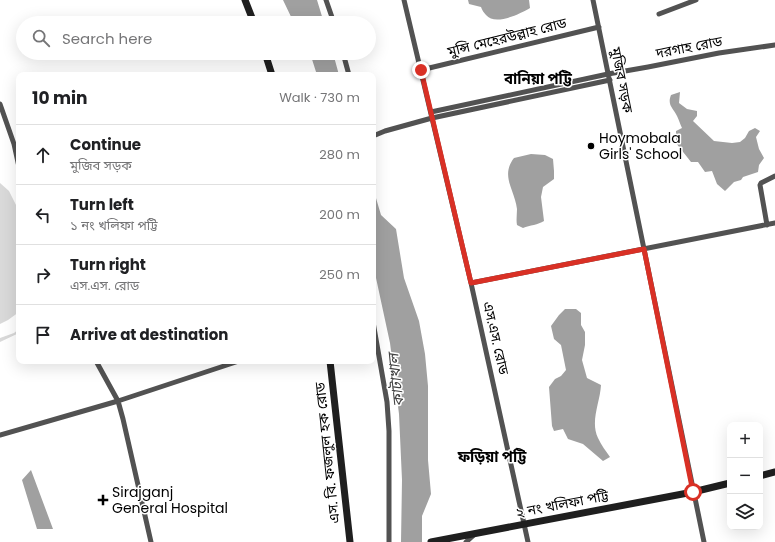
<!DOCTYPE html>
<html lang="en">
<head>
<meta charset="utf-8">
<style>
  body { margin:0; font-family:Poppins,"Noto Sans Bengali",sans-serif; background:#f2f2f2; color:#202124 }
  .controls { position:absolute; right:12px; bottom:12px; display:grid; overflow:hidden; border-radius:8px; box-shadow:0 4px 16px #0002 }
  .controls button { width:36px; height:36px; display:grid; place-items:center; padding:0; border:0; border-bottom:1px solid #e0e0e0; background:#fff; color:#202124; font:20px sans-serif }
  .stop { position:absolute; width:12px; height:12px; margin:-9px; border:3px solid #d93025; border-radius:50%; background:#fff }
  .stop.end { background:#d93025; border-color:#fff; box-shadow:0 1px 4px #0008 }
  .list { margin:0; padding:0; list-style:none }
  h2 { display:flex; justify-content:space-between; align-items:center; height:52px; margin:0; padding:0 16px; font-size:17px }
  h2 small { font-size:13px; font-weight:400; color:#757577 }
  .list li { display:grid; grid-template-columns:26px 1fr auto; gap:12px; align-items:center; box-sizing:border-box; height:60px; padding:0 16px; border-top:1px solid #e0e0e0 }
  .list b { display:block; font-size:15px; white-space:nowrap }
  .list p { margin:0; font-size:13px; white-space:nowrap; color:#757577 }
  .list em { font-size:13px; font-style:normal; color:#757577 }
  .icon { flex:none; width:22px; height:22px; fill:none; stroke:currentColor; stroke-width:2; stroke-linecap:round; stroke-linejoin:round }
  .map { position:relative; flex:none; width:775px; height:542px; overflow:hidden }
  .search { position:absolute; background:#fff; box-shadow:0 4px 16px #0002; left:16px; top:16px; width:360px; height:44px; display:flex; align-items:center; gap:10px; box-sizing:border-box; padding:0 14px; border-radius:22px; color:#757577; font-size:15px }
  .panel { position:absolute; background:#fff; box-shadow:0 4px 16px #0002; left:16px; top:72px; width:360px; height:292px; border-radius:8px }
  .map>svg:first-child { display:block }
  .green { fill:#d9d9d9 }
  .water { fill:#a0a0a0 }
  .lines { fill:none; stroke-linecap:round; stroke-linejoin:round }
  .minor { stroke:#525252; stroke-width:5 }
  .secondary { stroke:#1f1f1f; stroke-width:7 }
  .route { stroke:#d93025; stroke-width:5 }
  .poi-dot { fill:#000; stroke:#fff; stroke-width:1.5 }
  .labels { text-anchor:middle; stroke-width:3; stroke-linejoin:round; paint-order:stroke }
  .street-label { font-size:14px; fill:#000; stroke:#fff }
  .poi-label { font-size:14px; fill:#000; stroke:#fff; text-anchor:start }
  .neighbourhood-label { font-size:15px; font-weight:bold; fill:#000; stroke:#fff }
  .water-label { font-size:15px; font-style:italic; fill:#414141; stroke:#fff }
</style>
</head>
<body>
<div class="map">
<svg width="775" height="542" viewBox="0 0 775 542">
  <rect width="100%" height="100%" fill="#fff"/>
  <path class="green" d="M0,183l9,8 10,20v101l-11,8 -8,4z
    M19,329v4l-19,9v-4l14,-5z"/>
  <path class="water" d="M283,0h34l7,23h-30z
    M468,0h61l1,8c-10,6 -35,18 -44,7 -2,-2 -4,-5 -5,-8l-12,-3z
    M310,53h23l6,22h-22z
    M680,92l-1,11 8,6 10,2v5l-4,5 21,20 18,2 8,-1 5,-4 4,-7 6,-3 5,3 -4,6 3,12 5,9 -5,7 -1,7 -15,5 -2,3 -7,2 -9,9 -8,-7 -5,-13 -7,1 -7,-10h-7l-15,-19v-12l6,-3c-2,-4 -3,-8 -5,-12 -4,-8 -10,-11 -6,-21z
    M531,154l14,1 8,4 1,12v8l-11,8 -2,10 3,24c-6,4 -14,4 -21,7l-6,-3c-1,-5 0,-11 0,-16 -2,-19 -17,-33 -3,-51z
    M373,188l8,27 15,14 8,49 15,43 6,33 3,32v74l3,34 -9,22v26h-21l1,-62 -3,-66 -9,-71 -17,-79z
    M565,309h11l5,4v12l4,7v13l-3,15 5,18 14,7c-1,18 -11,36 -3,53 3,7 8,13 12,19l-7,4 -20,-17 -15,-5 -5,-10 -9,2 -2,-5 -3,-39 6,-8 6,-3 5,-6 -5,-25 -7,-6 -3,-13 8,-11z
    M31,470l22,59h-16l-15,-49z"/>
  <g class="lines">
    <path class="minor" d="M326,0l8,23
      M404,0l67,283 57,259
      M593,0l111,542
      M659,14l37,-14
      M343,53l6,22
      M421,70l178,-43
      M0,104l14,40 5,23
      M431,112l177,-38 40,-7 71,-14 56,-8
      M373,136l12,-5 47,-13 178,-38
      M767,225l-7,-40 1,-2 14,-7
      M471,283l304,-60
      M373,322l14,80 2,29v111
      M96,361l22,40 5,18 28,123
      M0,435l118,-34 121,-40
      M466,542l9,-8"/>
    <path class="secondary" d="M245,0l9,23
      M265,53l7,22
      M330,361l20,181
      M760,476l15,-4
      M431,542l262,-50 37,-9"/>
  </g>
  <g class="lines">
    <path class="route" d="M421,70l50,213 173,-34 49,243"/>
  </g>
  <g class="poi-dot">
    <circle cx="591" cy="146" r="4"/>
    <path d="M101 494h4v4h4v4h-4v4h-4v-4h-4v-4h4z"/>
  </g>
  <g class="labels">
    <g class="street-label">
      <text transform="translate(507 37) rotate(-14)" y="5">মুন্সি মেহেরউল্লাহ রোড</text>
      <text transform="translate(689 47) rotate(-11)" y="5">দরগাহ রোড</text>
      <text transform="translate(622 80) rotate(79)" y="5">মুজিব সড়ক</text>
      <text transform="translate(496 338) rotate(77)" y="5">এস.এস. রোড</text>
      <text transform="translate(327 453) rotate(-96)" y="5">এস. বি. ফজলুল হক রোড</text>
      <text transform="translate(562 504) rotate(-11)" y="5">২ নং খলিফা পট্টি</text>
    </g>
    <g class="poi-label">
      <text x="599" y="143">Hoymobala<tspan x="599" dy="16">Girls' School</tspan></text>
      <text x="112" y="497">Sirajganj<tspan x="112" dy="16">General Hospital</tspan></text>
    </g>
    <g class="neighbourhood-label">
      <text x="538" y="84">বানিয়া পট্টি</text>
      <text x="492" y="462">ফড়িয়া পট্টি</text>
    </g>
    <g class="water-label">
      <text transform="translate(396 380) rotate(-96)" y="5">কাটাখাল</text>
    </g>
  </g>
</svg>
<div class="controls">
<button>+</button>
<button>−</button>
<button><svg class="icon" aria-label="layers" viewBox="0 0 24 24"><path d="M12 4l9 5-9 5-9-5zM3 14l9 5 9-5"/></svg></button>
</div>
<div class="stop" style="left:693px;top:492px"></div>
<div class="stop end" style="left:421px;top:70px"></div>
<div class="search"><svg class="icon" aria-label="search" viewBox="0 0 24 24"><circle cx="10" cy="10" r="6"/><path d="M15 15l6 6"/></svg>Search here</div>
<section class="panel">
<h2>10 min<small>Walk · 730 m</small></h2>
<ul class="list">
<li><svg class="icon" aria-label="ahead" viewBox="0 0 24 24"><path d="M12 20V5M6 11l6-6 6 6"/></svg><div><b>Continue</b><p>মুজিব সড়ক</p></div><em>280 m</em></li>
<li><svg class="icon" aria-label="left" viewBox="0 0 24 24"><path d="M17 20v-9H6M10 6l-5 5 5 5"/></svg><div><b>Turn left</b><p>১ নং খলিফা পট্টি</p></div><em>200 m</em></li>
<li><svg class="icon" aria-label="right" viewBox="0 0 24 24"><path d="M7 20v-9h11M14 6l5 5-5 5"/></svg><div><b>Turn right</b><p>এস.এস. রোড</p></div><em>250 m</em></li>
<li><svg class="icon" aria-label="arrive" viewBox="0 0 24 24"><path d="M6 21V4h12l-3 4 3 4H6"/></svg><div><b>Arrive at destination</b></div></li>
</ul>
</section>
</div>
</body>
</html>
